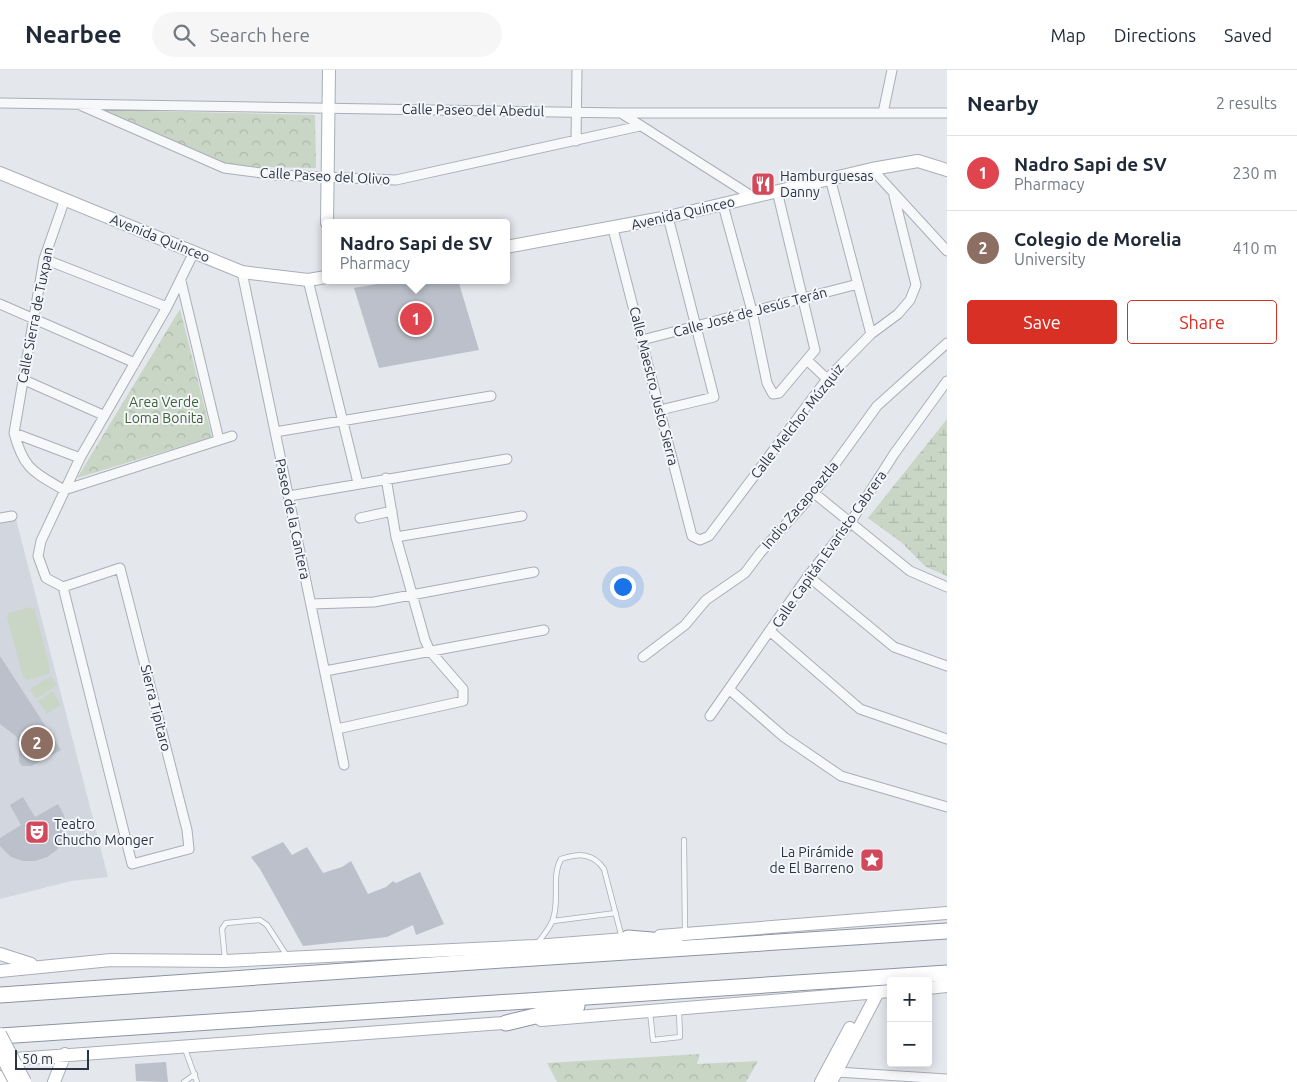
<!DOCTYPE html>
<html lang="en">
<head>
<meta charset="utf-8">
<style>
  body { margin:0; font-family:Ubuntu,sans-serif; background:#f6f6f7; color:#1f2937 }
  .controls { position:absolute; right:15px; bottom:15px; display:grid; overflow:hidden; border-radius:5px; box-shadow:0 2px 12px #0003 }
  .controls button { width:45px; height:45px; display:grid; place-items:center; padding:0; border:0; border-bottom:1px solid #e0e1e3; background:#fff; color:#1f2937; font:25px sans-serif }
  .scale { position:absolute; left:15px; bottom:12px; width:74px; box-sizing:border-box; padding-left:5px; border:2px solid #2b3445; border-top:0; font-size:14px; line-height:18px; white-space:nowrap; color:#2b3445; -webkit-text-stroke:4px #f4f6f9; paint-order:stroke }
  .you { position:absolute; left:622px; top:516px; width:18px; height:18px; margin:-12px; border:4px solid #fff; border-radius:50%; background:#1a73e8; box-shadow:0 0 0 8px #1a73e833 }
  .badge { display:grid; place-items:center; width:32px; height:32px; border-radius:50%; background:#d93025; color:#fff; font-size:16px; font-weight:700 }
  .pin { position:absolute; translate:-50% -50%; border:2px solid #fff; box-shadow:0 1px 5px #0006 }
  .popup { position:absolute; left:322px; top:149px; width:188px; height:65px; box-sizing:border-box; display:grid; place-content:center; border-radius:5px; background:#fff; filter:drop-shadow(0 1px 4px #0005); font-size:16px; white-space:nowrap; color:#747a83 }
  .popup b { font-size:19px; color:#1f2937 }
  .popup::after { content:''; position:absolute; left:50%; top:100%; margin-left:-10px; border:10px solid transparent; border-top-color:#fff }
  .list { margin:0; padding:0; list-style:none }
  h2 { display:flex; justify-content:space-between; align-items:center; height:65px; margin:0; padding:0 20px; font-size:21px }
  h2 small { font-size:16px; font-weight:400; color:#747a83 }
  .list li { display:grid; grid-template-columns:32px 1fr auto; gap:15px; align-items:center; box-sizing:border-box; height:75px; padding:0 20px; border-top:1px solid #e0e1e3 }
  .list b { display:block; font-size:19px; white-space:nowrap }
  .list p { margin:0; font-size:16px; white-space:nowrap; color:#747a83 }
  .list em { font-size:16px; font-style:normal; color:#747a83 }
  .actions { display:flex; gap:10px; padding:15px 20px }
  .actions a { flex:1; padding:11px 0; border:1px solid #d93025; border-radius:5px; text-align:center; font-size:18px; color:#d93025 }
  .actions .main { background:#d93025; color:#fff }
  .icon { flex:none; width:28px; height:28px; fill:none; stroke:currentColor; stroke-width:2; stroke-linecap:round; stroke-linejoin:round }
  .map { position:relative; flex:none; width:947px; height:1012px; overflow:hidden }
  header { display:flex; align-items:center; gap:30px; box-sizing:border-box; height:70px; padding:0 25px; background:#fff; border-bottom:1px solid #e0e1e3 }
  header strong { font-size:24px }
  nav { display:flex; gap:28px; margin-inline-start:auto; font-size:18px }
  .search { width:350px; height:45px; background:#f6f6f7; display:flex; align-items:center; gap:12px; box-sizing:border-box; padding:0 18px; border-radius:28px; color:#747a83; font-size:19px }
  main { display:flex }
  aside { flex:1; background:#fff }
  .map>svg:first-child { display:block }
  .built { fill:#d2d6de }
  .forest { fill:url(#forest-crowns) }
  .wetland { fill:url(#wetland-marsh) }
  .pitch { fill:#c9d6c5 }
  .building { fill:#bbc0ca }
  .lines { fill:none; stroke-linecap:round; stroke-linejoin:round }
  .lane-casing { stroke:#a9aeb7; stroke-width:6 }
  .street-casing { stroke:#a9aeb7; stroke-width:11 }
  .secondary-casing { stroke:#a9aeb7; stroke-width:14 }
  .highway-casing { stroke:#8b94a3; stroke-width:17 }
  .lane { stroke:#f7f8fa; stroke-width:4.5 }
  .street { stroke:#f7f8fa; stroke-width:9 }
  .secondary { stroke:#fff; stroke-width:12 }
  .highway { stroke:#fff; stroke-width:15 }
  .secondary-bridge-casing { stroke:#a9aeb7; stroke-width:14; stroke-linecap:butt }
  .secondary-bridge { stroke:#fff; stroke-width:12 }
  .labels { text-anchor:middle; stroke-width:4; stroke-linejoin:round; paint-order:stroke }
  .street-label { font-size:14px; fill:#2b3445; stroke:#f4f6f9 }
  .poi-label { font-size:14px; fill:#2b3445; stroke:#f4f6f9; text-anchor:start }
  .park-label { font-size:14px; fill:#3f6138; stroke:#f4f6f9 }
</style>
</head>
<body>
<header>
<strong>Nearbee</strong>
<div class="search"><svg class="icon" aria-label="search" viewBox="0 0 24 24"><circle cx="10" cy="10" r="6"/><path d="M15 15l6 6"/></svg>Search here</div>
<nav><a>Map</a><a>Directions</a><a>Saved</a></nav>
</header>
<main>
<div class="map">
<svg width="947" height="1012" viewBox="0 0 947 1012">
  <defs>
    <pattern id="forest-crowns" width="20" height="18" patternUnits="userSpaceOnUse" patternTransform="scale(1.25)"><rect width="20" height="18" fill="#c9d6c5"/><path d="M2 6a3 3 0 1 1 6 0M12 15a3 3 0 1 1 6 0" fill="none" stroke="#adb8ab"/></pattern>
    <pattern id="wetland-marsh" width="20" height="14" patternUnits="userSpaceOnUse" patternTransform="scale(1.25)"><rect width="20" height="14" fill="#c9d6c5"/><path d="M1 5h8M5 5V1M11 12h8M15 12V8" fill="none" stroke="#adb8ab"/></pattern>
  </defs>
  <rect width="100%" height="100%" fill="#e4e7ec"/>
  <path class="built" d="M16,449l92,358 -37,4 -71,18v-378z"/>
  <path class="forest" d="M101,40l214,5 1,53 -91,-2z
    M180,239l32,128 -135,41z
    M700,984l-3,10 61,-3 -12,21h-189l-10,-19z"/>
  <path class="wetland" d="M947,349v157l-21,-9 -25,-25 -33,-24z"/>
  <path class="pitch" d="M30,537l5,3 15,59 -1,5 -22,6 -4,-3 -16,-60 2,-4z
    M51,606l6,9 -21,14 -6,-10z
    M53,621l8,14 -14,9 -9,-13z"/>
  <path class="building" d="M401,210h57l21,70 -100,18 -25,-80z
    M0,586l61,94 -30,16h-9l-3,-4v-19l-3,-7 -16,-12z
    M23,727l12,20 23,-13 6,11 2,12 -3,12 -6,11 -10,7 -12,4h-12l-12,-4 -11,-11v-8l21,-13 -11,-20z
    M283,772l9,13 15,-8 16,26 19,-6 9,-6 17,33 18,-7 7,-6 3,2 24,-11 24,52 -28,11 -3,-10 -26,12 -84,9 -43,-77 -9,-12z
    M166,992l2,20 -32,-1 -1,-17z"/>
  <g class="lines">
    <g class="lane-casing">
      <path id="lane" d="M684,770l1,93
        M553,851l63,-8
        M538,873c5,-8 13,-16 15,-24 7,-20 -2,-42 8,-60 18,-6 32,-6 43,10l18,69
        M225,889l-3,-30 4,-6 34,-3 7,5 20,31
        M650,942l3,28 27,-3 -1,-26
        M185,979l12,33
        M184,1012l11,-8"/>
    </g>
    <g class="street-casing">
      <path id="street" d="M0,33l621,10h326
        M82,36l142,62 52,7 120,5 244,-54
        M621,43l132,84
        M883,43l9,-43
        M576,71l1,-71
        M872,99l75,82
        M830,108l41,156
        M65,129l-21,60 -30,174c10,37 20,39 50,57l168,-54
        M723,135l29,106 15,72 6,11 6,-1 36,-43 -38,-159
        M613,159l79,307 8,4 9,-4 118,-157 44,-45 27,-20 12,-14 6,-15 -22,-89
        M44,189l123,48
        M242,202l102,493
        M308,210l50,203
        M181,211l38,159
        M0,234l135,59
        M642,270l216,-56
        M807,290l20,19
        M22,309l81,36
        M660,340l54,-13 -46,-180
        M275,362l216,-36
        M14,363l66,25
        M814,423l96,78 37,16
        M289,426l218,-37
        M0,448l12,-2
        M360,448l32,-7
        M396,467l126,-21
        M808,506l86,71 53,19
        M63,517l69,277 57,-15 -2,-19 -67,-262 -57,19 -17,-9 -8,-22 3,-15 39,-83 87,-151 27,-55
        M311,534l63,-2 160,-30
        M771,562l89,77 87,30
        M643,587l42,-32 21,-25 39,-27 15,-20 54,-60 63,-87 70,-63
        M325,601l219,-41
        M730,620l54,47 57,39 106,31
        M710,646l98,-140 42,-53 44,-69 53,-73
        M337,659l126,-28v-12l-33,-38 -5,-11 -29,-103 -10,-59
        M837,1002l110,7"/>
    </g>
    <g class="secondary-casing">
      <path id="secondary" d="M0,103l242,99 66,8 18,-3
        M327,153l2,-153
        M506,177l162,-30 204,-48 46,-8 29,9
        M660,866l287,-23
        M0,884l31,10
        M0,901l111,-11 114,1 310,-15 103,-8
        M928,918l19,-2
        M541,950l350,-29
        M2,990l514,-38
        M0,1007l3,5
        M54,1012l11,-28
        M821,1012l29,-54
        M831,1012l47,-90"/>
    </g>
    <g class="highway-casing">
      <path id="highway" d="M628,868l47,4
        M0,925c316,-24 631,-43 947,-64
        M506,953l71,-17
        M0,966l947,-63"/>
    </g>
    <use href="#lane" class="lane"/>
    <use href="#street" class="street"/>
    <use href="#secondary" class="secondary"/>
    <use href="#highway" class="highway"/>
    <g class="secondary-bridge-casing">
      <path id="secondary-bridge" d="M0,964l25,48
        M0,983l15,29"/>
    </g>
    <use href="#secondary-bridge" class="secondary-bridge"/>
  </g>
  <defs>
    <g id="restaurant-square" transform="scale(1.25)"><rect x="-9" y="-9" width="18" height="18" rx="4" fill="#d1495b" stroke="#f4f6f9"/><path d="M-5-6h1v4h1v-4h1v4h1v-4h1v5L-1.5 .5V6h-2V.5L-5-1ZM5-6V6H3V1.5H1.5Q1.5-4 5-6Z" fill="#fff"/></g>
    <g id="theatre-square" transform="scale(1.25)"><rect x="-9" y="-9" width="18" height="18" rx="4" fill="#d1495b" stroke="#f4f6f9"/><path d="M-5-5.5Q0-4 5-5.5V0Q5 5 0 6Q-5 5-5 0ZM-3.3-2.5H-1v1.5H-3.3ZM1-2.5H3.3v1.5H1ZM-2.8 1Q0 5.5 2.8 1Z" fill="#fff"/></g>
    <g id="sight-square" transform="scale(1.25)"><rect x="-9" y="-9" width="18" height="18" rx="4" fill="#d1495b" stroke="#f4f6f9"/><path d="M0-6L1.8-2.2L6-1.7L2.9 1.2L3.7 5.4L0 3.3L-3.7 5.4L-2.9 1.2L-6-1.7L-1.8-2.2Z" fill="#fff"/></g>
  </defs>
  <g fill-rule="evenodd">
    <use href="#restaurant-square" x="763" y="114"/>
    <use href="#theatre-square" x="37" y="762"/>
    <use href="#sight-square" x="872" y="790"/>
  </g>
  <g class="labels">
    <g class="street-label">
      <text transform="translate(473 40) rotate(1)" y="5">Calle Paseo del Abedul</text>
      <text transform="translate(325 106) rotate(3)" y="5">Calle Paseo del Olivo</text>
      <text transform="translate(683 143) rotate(-13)" y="5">Avenida Quinceo</text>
      <text transform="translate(160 168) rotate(22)" y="5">Avenida Quinceo</text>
      <text transform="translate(750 242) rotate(-15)" y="5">Calle José de Jesús Terán</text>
      <text transform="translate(35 245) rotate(-79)" y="5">Calle Sierra de Tuxpan</text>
      <text transform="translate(654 316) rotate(76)" y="5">Calle Maestro Justo Sierra</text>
      <text transform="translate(797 351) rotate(-52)" y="5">Calle Melchor Múzquiz</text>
      <text transform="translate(800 435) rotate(-50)" y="5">Indio Zacapoaztla</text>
      <text transform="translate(293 449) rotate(78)" y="5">Paseo de la Cantera</text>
      <text transform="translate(829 479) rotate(-55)" y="5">Calle Capitán Evaristo Cabrera</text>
      <text transform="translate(156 638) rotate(76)" y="5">Sierra Tipitaro</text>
    </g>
    <g class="poi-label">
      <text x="780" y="111">Hamburguesas<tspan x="780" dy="16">Danny</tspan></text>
      <text x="54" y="759">Teatro<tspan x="54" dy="16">Chucho Monger</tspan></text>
      <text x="854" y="787" text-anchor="end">La Pirámide<tspan x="854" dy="16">de El Barreno</tspan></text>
    </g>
    <g class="park-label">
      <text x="164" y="337">Area Verde<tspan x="164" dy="16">Loma Bonita</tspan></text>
    </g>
  </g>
</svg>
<div class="controls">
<button>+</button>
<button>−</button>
</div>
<div class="scale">50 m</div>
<div class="you"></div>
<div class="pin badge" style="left:416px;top:249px;background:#e0444e">1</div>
<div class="popup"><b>Nadro Sapi de SV</b>Pharmacy</div>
<div class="pin badge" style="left:37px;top:673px;background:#8d6e63">2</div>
</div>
<aside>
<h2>Nearby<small>2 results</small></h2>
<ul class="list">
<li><span class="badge" style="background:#e0444e">1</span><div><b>Nadro Sapi de SV</b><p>Pharmacy</p></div><em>230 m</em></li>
<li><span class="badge" style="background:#8d6e63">2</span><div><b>Colegio de Morelia</b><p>University</p></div><em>410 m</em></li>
</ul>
<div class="actions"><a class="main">Save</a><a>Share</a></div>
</aside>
</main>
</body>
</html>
